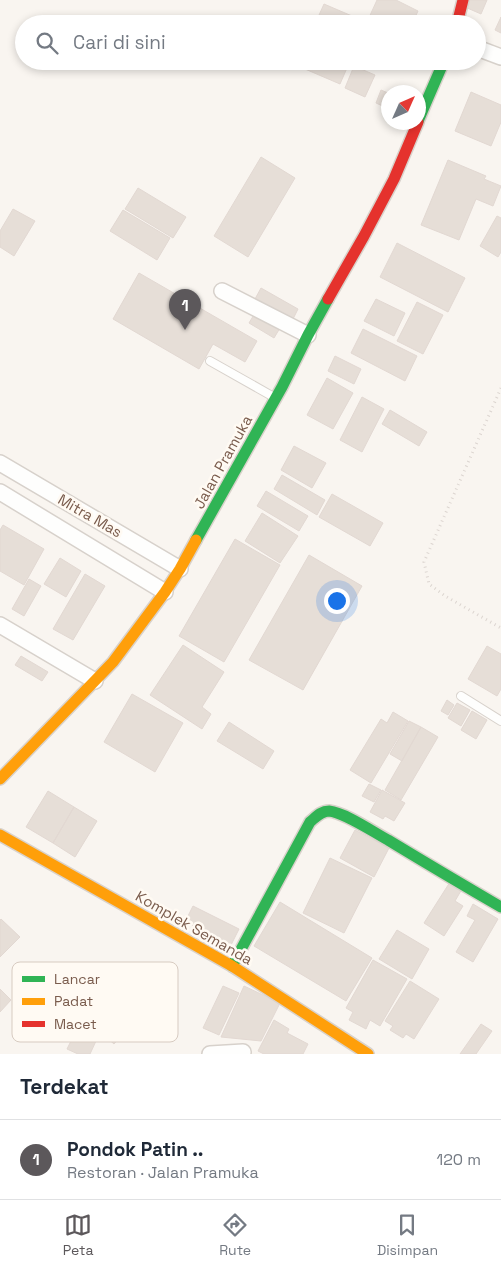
<!DOCTYPE html>
<html lang="id">
<head>
<meta charset="utf-8">
<style>
  body { margin:0; font-family:"Space Grotesk",sans-serif; background:#f6f6f7; color:#1f2937 }
  .compass { position:absolute; left:381px; top:85px; width:45px; height:45px; border-radius:50%; background:#fff; box-shadow:0 2px 8px #0003; rotate:45deg }
  .you { position:absolute; left:336px; top:600px; width:18px; height:18px; margin:-12px; border:4px solid #fff; border-radius:50%; background:#1a73e8; box-shadow:0 0 0 8px #1a73e833 }
  .badge { display:grid; place-items:center; width:32px; height:32px; border-radius:50%; background:#5c585b; color:#fff; font-size:16px; font-weight:700 }
  .pin { position:absolute; translate:-50% -41px; filter:drop-shadow(0 1px 2px #0008) }
  .pin::after { content:''; position:absolute; top:26px; width:18px; height:15px; background:inherit; clip-path:polygon(0 0,100% 0,50% 100%) }
  .list { margin:0; padding:0; list-style:none }
  h2 { display:flex; justify-content:space-between; align-items:center; height:65px; margin:0; padding:0 20px; font-size:21px }
  h2 small { font-size:16px; font-weight:400; color:#747a83 }
  .list li { display:grid; grid-template-columns:32px 1fr auto; gap:15px; align-items:center; box-sizing:border-box; height:80px; padding:0 20px; border-top:1px solid #e0e1e3 }
  .list b { display:block; font-size:19px; white-space:nowrap }
  .list p { margin:0; font-size:16px; white-space:nowrap; color:#747a83 }
  .list em { font-size:16px; font-style:normal; color:#747a83 }
  .icon { flex:none; width:28px; height:28px; fill:none; stroke:currentColor; stroke-width:2; stroke-linecap:round; stroke-linejoin:round }
  .map { position:relative; flex:none; width:501px; height:1054px; overflow:hidden }
  .search { position:absolute; background:#fff; box-shadow:0 2px 8px #0003; left:15px; right:15px; top:15px; height:55px; display:flex; align-items:center; gap:12px; box-sizing:border-box; padding:0 18px; border-radius:28px; color:#747a83; font-size:19px }
  .sheet { height:145px; background:#fff }
  nav { display:flex; justify-content:space-around; align-items:center; box-sizing:border-box; height:70px; border-top:1px solid #e0e1e3; background:#fff; font-size:14px; color:#747a83 }
  nav a { display:grid; justify-items:center; gap:2px }
  nav .on { color:#5c585b }
  .map>svg:first-child { display:block }
  .building { fill:#e6ded7; stroke:#e2d8d2 }
  .lines { fill:none; stroke-linecap:round; stroke-linejoin:round }
  .lane-casing { stroke:#d7d1cb; stroke-width:10 }
  .street-casing { stroke:#d7d1cb; stroke-width:18 }
  .fast-casing { stroke:#d9d2cb; stroke-width:14 }
  .slow-casing { stroke:#d9d2cb; stroke-width:14 }
  .jam-casing { stroke:#d9d2cb; stroke-width:14 }
  .path { stroke:#dcd5d0; stroke-width:3; stroke-dasharray:1 4; stroke-linecap:butt }
  .lane { stroke:#fefefd; stroke-width:8 }
  .street { stroke:#fefefd; stroke-width:15 }
  .fast { stroke:#30b455; stroke-width:11 }
  .slow { stroke:#ff9f0a; stroke-width:11 }
  .jam { stroke:#e5322d; stroke-width:11 }
  .labels { text-anchor:middle; stroke-width:5; stroke-linejoin:round; paint-order:stroke }
  .street-label { font-size:15px; fill:#7a5c4d; stroke:#fffaf3 }
  .key { fill:#fffaf3; stroke:#d7cbc1; stroke-width:1 }
  .key-label { font-size:14px; fill:#7a5c4d }
</style>
</head>
<body>
<div class="map">
<svg width="501" height="1054" viewBox="0 0 501 1054">
  <rect width="100%" height="100%" fill="#f9f5f0"/>
  <path class="building" d="M377,0h19l22,11 -6,13h-41l-4,-2z
    M468,0h19l-6,14 -16,-7z
    M324,4l42,18 -1,2h-50z
    M501,17v16l-6,-3z
    M300,61h50l-10,23 -42,-18z
    M354,66l21,9 -10,22 -20,-9z
    M381,90l7,3v12l-1,3 -11,-5z
    M471,92l30,13v17l-10,24 -36,-15z
    M261,157l34,21 -47,79 -34,-21z
    M448,160l38,16 -2,3 17,7 -8,20 -17,-7 -17,41 -38,-15z
    M138,188l48,29 -13,21 -48,-29z
    M13,209l22,12 -21,35 -14,-9v-16z
    M123,210l47,28 -13,22 -47,-29z
    M497,216l4,2v34l-3,5 -18,-11z
    M397,243l68,35 -17,34 -68,-35z
    M139,273l118,68 -12,21 -32,-18 -14,25 -86,-50z
    M261,288l37,21 -5,10 -38,-20z
    M376,299l29,14 -11,23 -30,-15z
    M417,302l26,13 -20,39 -26,-13z
    M255,313l25,15 -6,10 -25,-15z
    M363,329l54,27 -12,25 -54,-28z
    M335,356l26,13 -7,15 -26,-13z
    M327,378l26,15 -20,36 -26,-14z
    M362,397l22,12 -22,43 -22,-12z
    M390,410l37,22 -8,14 -37,-22z
    M294,446l32,17 -14,25 -31,-18z
    M282,475l43,25 -8,15 -43,-26z
    M266,491l42,25 -9,15 -42,-25z
    M332,494l51,29 -13,23 -51,-29z
    M262,513l36,23 -18,27 -35,-22z
    M3,525l41,24 -20,36 -24,-14v-41z
    M235,539l45,26 -56,97 -45,-26z
    M309,555l53,31 -59,104 -54,-30z
    M60,558l21,13 -15,26 -22,-13z
    M85,574l20,12 -32,54 -20,-11z
    M29,579l12,7 -17,30 -12,-7z
    M183,645l41,27 -22,35 9,7 -9,15 -52,-34z
    M487,646l14,8v35l-4,7 -29,-17z
    M21,656l27,16 -6,9 -27,-16z
    M132,694l51,29 -28,49 -51,-30z
    M447,700l7,5 -6,10 -7,-4z
    M457,703l13,7 -9,16 -13,-8z
    M472,711l15,9 -11,19 -15,-9z
    M393,712l15,9 -37,62 -21,-13 31,-51 6,4z
    M409,721l12,6 -19,34 -12,-7z
    M229,722l45,29 -11,18 -46,-28z
    M421,727l17,10 -37,63 -16,-10z
    M369,784l12,6 -7,12 -12,-6z
    M382,790l23,13 -11,18 -9,-5 -2,3 -13,-7z
    M48,791l26,16 -21,36 -27,-16z
    M74,807l23,14 -22,36 -22,-14z
    M355,830l34,18 -15,29 -34,-19z
    M330,858l42,20 -28,55 -41,-20z
    M450,882l12,7 -7,12 8,5 -19,30 -20,-13z
    M280,902l92,56 -26,43 -92,-55z
    M473,904l25,15 -25,43 -17,-10 19,-32 -8,-4z
    M193,906l46,23 -11,22 -35,-19 3,-5 -11,-5z
    M1,919l19,18 -20,20v-37z
    M397,930l32,19 -17,30 -33,-20z
    M373,960l34,19 -27,47 -10,-6 -4,9 -17,-9 4,-8 -7,-4z
    M410,981l29,18 -25,40 -8,-5 -3,4 -13,-8 3,-4 -8,-5z
    M223,986l16,7 -20,42 -16,-7z
    M244,986l36,17 -19,38 -40,-4z
    M0,989l11,11 -11,12z
    M126,993l18,17 -30,34 -18,-16 4,-5 -6,-5 19,-21 6,5z
    M274,1020l15,9 -2,4 21,11 -5,10h-39l-6,-3z
    M481,1024l11,7 -16,23h-16z
    M76,1031l20,10 -6,13h-12l-11,-5z"/>
  <g class="lines">
    <g class="lane-casing">
      <path id="lane" d="M210,361l62,35
        M461,696l40,25"/>
    </g>
    <g class="street-casing">
      <path id="street" d="M477,48l24,9
        M222,291l86,44
        M0,463l180,106
        M0,492l165,100
        M0,625l95,56
        M210,1054l33,-2"/>
    </g>
    <g class="fast-casing">
      <path id="fast" d="M418,121l26,-60
        M196,540l86,-153 26,-52 20,-36
        M232,966l78,-144c6,-5 11,-11 19,-11 17,2 44,21 59,29 38,23 75,45 113,67"/>
    </g>
    <g class="slow-casing">
      <path id="slow" d="M0,779l113,-117 52,-70 15,-23 16,-29
        M0,835l232,131 136,88"/>
    </g>
    <g class="jam-casing">
      <path id="jam" d="M457,24l6,-24
        M328,299l36,-63 30,-57 24,-57"/>
    </g>
    <path class="path" d="M501,388l-77,174 5,22 16,12 56,32"/>
    <use href="#lane" class="lane"/>
    <use href="#street" class="street"/>
    <use href="#fast" class="fast"/>
    <use href="#slow" class="slow"/>
    <use href="#jam" class="jam"/>
  </g>
  <g class="labels">
    <g class="street-label">
      <text transform="translate(223 462) rotate(-61)" y="5">Jalan Pramuka</text>
      <text transform="translate(90 516) rotate(30)" y="5">Mitra Mas</text>
      <text transform="translate(194 928) rotate(30)" y="5">Komplek Semanda</text>
    </g>
  </g>
  <rect x="12" y="962" width="166" height="80" rx="8" class="key"/>
  <rect x="22" y="976" width="23" height="6" fill="#30b455"/>
  <rect x="22" y="998" width="23" height="7" fill="#ff9f0a"/>
  <rect x="22" y="1021" width="23" height="6" fill="#e5322d"/>
  <g class="key-label">
    <text x="54" y="984">Lancar</text>
    <text x="54" y="1006">Padat</text>
    <text x="54" y="1029">Macet</text>
  </g>
</svg>
<svg class="compass" viewBox="-18 -18 36 36"><path d="M0-13l5 13h-10z" fill="#e53935"/><path d="M0 13l5-13h-10z" fill="#747a83"/></svg>
<div class="you"></div>
<div class="pin badge" style="left:185px;top:330px">1</div>
<div class="search"><svg class="icon" aria-label="search" viewBox="0 0 24 24"><circle cx="10" cy="10" r="6"/><path d="M15 15l6 6"/></svg>Cari di sini</div>
</div>
<section class="sheet">
<h2>Terdekat<small></small></h2>
<ul class="list">
<li><span class="badge">1</span><div><b>Pondok Patin ..</b><p>Restoran · Jalan Pramuka</p></div><em>120 m</em></li>
</ul>
</section>
<nav>
<a class="on"><svg class="icon" aria-label="map" viewBox="0 0 24 24"><path d="M3 6l6-2 6 2 6-2v14l-6 2-6-2-6 2zM9 4v14M15 6v14"/></svg>Peta</a>
<a><svg class="icon" aria-label="directions" viewBox="0 0 24 24"><path d="M12 3l9 9-9 9-9-9zM9 14v-3h6M13 9l2 2-2 2"/></svg>Rute</a>
<a><svg class="icon" aria-label="saved" viewBox="0 0 24 24"><path d="M7 4h10v16l-5-4-5 4z"/></svg>Disimpan</a>
</nav>
</body>
</html>
